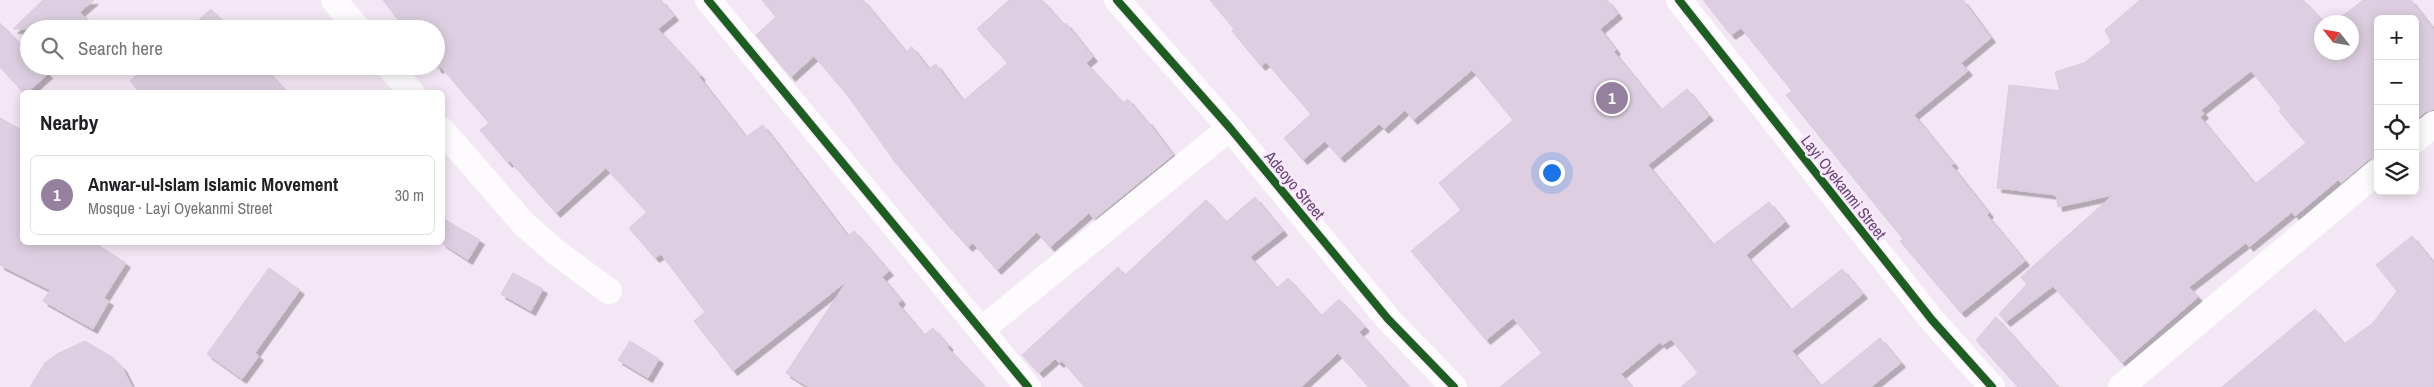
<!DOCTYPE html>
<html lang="en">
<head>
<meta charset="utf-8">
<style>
  body { margin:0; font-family:"Archivo Narrow",sans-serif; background:#f6f6f6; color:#202124 }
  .controls { position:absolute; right:15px; top:15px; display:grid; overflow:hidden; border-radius:8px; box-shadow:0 2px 12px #0003 }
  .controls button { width:45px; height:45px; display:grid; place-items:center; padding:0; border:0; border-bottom:1px solid #e0e0e0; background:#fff; color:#202124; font:25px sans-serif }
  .compass { position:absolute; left:2314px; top:15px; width:45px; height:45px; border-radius:50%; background:#fff; box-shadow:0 2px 12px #0003; rotate:301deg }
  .you { position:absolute; left:1551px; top:172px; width:18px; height:18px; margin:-12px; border:4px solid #fff; border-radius:50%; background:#1a73e8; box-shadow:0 0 0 8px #1a73e833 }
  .badge { display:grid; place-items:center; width:32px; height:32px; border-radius:50%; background:#96809f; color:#fff; font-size:16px; font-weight:700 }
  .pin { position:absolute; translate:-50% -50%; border:2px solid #fff; box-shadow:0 1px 5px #0006 }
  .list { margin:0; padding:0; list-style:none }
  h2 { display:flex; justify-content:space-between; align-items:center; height:65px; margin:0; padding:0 20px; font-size:21px }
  h2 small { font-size:16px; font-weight:400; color:#757577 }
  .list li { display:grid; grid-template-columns:32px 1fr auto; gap:15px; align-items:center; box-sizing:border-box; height:80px; margin:0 10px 10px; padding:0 10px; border:1px solid #e0e0e0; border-radius:8px }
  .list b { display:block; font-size:19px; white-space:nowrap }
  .list p { margin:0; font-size:16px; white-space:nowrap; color:#757577 }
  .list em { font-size:16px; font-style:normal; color:#757577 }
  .icon { flex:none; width:28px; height:28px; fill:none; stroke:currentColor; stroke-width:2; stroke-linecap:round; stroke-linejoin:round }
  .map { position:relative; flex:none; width:2434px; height:387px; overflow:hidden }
  .search { position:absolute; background:#fff; box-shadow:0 2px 12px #0003; left:20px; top:20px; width:425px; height:55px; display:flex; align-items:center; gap:12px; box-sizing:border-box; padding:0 18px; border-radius:28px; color:#757577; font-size:19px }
  .panel { position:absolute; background:#fff; box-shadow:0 2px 12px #0003; left:20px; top:90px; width:425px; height:155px; border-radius:8px }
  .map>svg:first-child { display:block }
  .building { fill:#ddcfe1; stroke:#d9cadd; fill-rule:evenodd; filter:url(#shadow) }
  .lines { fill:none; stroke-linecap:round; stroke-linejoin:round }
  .street { stroke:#fdfbfe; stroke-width:26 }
  .cycleway-casing { stroke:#fce7fe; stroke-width:11 }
  .cycleway { stroke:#1b5e20; stroke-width:8 }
  .labels { text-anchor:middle; stroke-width:5; stroke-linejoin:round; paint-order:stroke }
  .street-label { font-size:16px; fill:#634971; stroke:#fce7fe }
</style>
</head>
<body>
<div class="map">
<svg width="2434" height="387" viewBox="0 0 2434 387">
  <defs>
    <filter id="shadow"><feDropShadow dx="4.5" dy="4.5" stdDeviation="0" flood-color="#0004"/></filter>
  </defs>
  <rect width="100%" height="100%" fill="#f4e7f5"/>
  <path class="building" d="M43,0h51l-14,12 16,17h-83z
    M383,0h278l13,16 -16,13 43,47 -2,1 47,60 17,-12 85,111 6,-5 35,40 -7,6 19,23 -3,4 26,31 9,-7 16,18 -2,1 38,40h-177l-22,-14 61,-92 -114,90 -39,-50 11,-9 -44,-58 -6,4 -26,-30 18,-16 -41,-44 -50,45 -46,-52 -2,2 -28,-33 9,-7 -48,-56 -3,2 -2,-3v-37h-31z
    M762,0h101l43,52 6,-5 17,22 7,-5 27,37 45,-38 -31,-34 32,-29h33l22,25 2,-2 27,34 -7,6 37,40 5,-4 18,22 1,-1 26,35 -79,64 -5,-6 -39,34 -13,-15 -40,38 -24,-27 -5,4 -26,-29 -47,-56 -47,-66 -34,-40 -23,21 -35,-42 20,-18z
    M1210,0h397l11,14 -18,15 16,21 -2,2 47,58 26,-21 22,27 -61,49 65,80 56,-43 16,20 -39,33 45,55 51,-41 21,25 -71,57 29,35 59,-48 21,25 -30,24h-190l17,-14 -27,-34 -9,6 -2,-3 -39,32 11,13h-132l42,-34 -29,-35 -27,22 -75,-89 50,-41 -22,-27 74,-63 -41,-50 -59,50 -8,-10 -21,19 -5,-5 -39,34 -15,-17 -22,19 -19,-22 27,-24 -45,-52 -5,4 -29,-35 2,-2z
    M1703,0h260l28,38 -30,25 7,8 -54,44 40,49 -3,1 38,48 -2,2 38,46 -64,52 -61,-72 3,-2 -117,-144 6,-4 -51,-63 -10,7z
    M2140,0h163l21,22h-2v30h30v-30h-17l28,-22h48l23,30v79l-9,3 -10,8v-101h-37v137l-10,4 -27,23 -3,-3 -43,36 -3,-4 -43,35 -3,-4 -57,44 9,10 -76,66 -69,-77 -47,36 -7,-8 28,-30 -6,-7 92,-82 -55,12 -2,-12 -59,-7 12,-103 51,6 -5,-19 29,-9 27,-21 -6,-12zM2251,71l31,38 -3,2 27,32 -51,41 -55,-67 4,-3 -3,-4z
    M211,9l18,20h-40z
    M0,23l29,30v13h12l7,8 -20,18h-5l-23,-25z
    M147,66h116l24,26h-147l-10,-11z
    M0,118l22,12v112h71l33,21 -22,35 5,3 -16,28 -50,-28 7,-11 -50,-25z
    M1255,197l28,34 -33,26 27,31 11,-10 33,38 18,-17 26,28 -6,5 50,55h-40l-31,-34 -37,34h-216l-23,-26 -3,2 -4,-4 -16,14 -17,-18 96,-88 7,8 81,-75 20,22z
    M442,218l38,22 -12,20 -26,-17z
    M2412,236l22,27v124h-212l93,-78 29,35 29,-21 24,-32 -21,-26z
    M269,268l31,22 -45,63 4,3 -17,23 -35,-25z
    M513,273l30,16 -12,22 -30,-17z
    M1996,317l62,70h-40l-42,-47z
    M85,341l27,16 10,10 10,20h-102l15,-24 12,-9z
    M630,341l29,18 -11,19 -30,-18z"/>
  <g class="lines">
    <path class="street" d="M334,0l24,29
      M708,0l320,387
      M1117,0l113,128 158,191 66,68
      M1679,0l253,320 60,67
      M389,66l22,26
      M442,130l82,94 33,29 52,38
      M2415,140l19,-16
      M981,330l249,-202
      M2121,387l257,-216"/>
    <g class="cycleway-casing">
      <path id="cycleway" d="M708,0l320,387
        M1117,0l113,128 158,191 66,68
        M1679,0l253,320 60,67"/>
    </g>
    <use href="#cycleway" class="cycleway"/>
  </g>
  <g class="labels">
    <g class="street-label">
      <text transform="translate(1295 185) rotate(50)" y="6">Adeoyo Street</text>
      <text transform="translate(1844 187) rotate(52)" y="6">Layi Oyekanmi Street</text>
    </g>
  </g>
</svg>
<div class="controls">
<button>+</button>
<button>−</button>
<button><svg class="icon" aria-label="locate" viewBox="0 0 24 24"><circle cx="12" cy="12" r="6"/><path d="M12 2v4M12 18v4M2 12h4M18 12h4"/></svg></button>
<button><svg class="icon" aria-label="layers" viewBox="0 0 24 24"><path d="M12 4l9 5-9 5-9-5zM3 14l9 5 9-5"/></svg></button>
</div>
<svg class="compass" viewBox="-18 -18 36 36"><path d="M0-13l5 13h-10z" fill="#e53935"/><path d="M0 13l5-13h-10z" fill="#757577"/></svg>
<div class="you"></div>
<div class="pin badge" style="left:1612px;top:98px">1</div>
<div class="search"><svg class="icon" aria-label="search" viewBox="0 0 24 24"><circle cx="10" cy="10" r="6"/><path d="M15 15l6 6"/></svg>Search here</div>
<section class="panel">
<h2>Nearby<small></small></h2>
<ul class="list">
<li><span class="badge">1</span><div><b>Anwar-ul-Islam Islamic Movement</b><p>Mosque · Layi Oyekanmi Street</p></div><em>30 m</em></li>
</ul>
</section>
</div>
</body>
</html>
